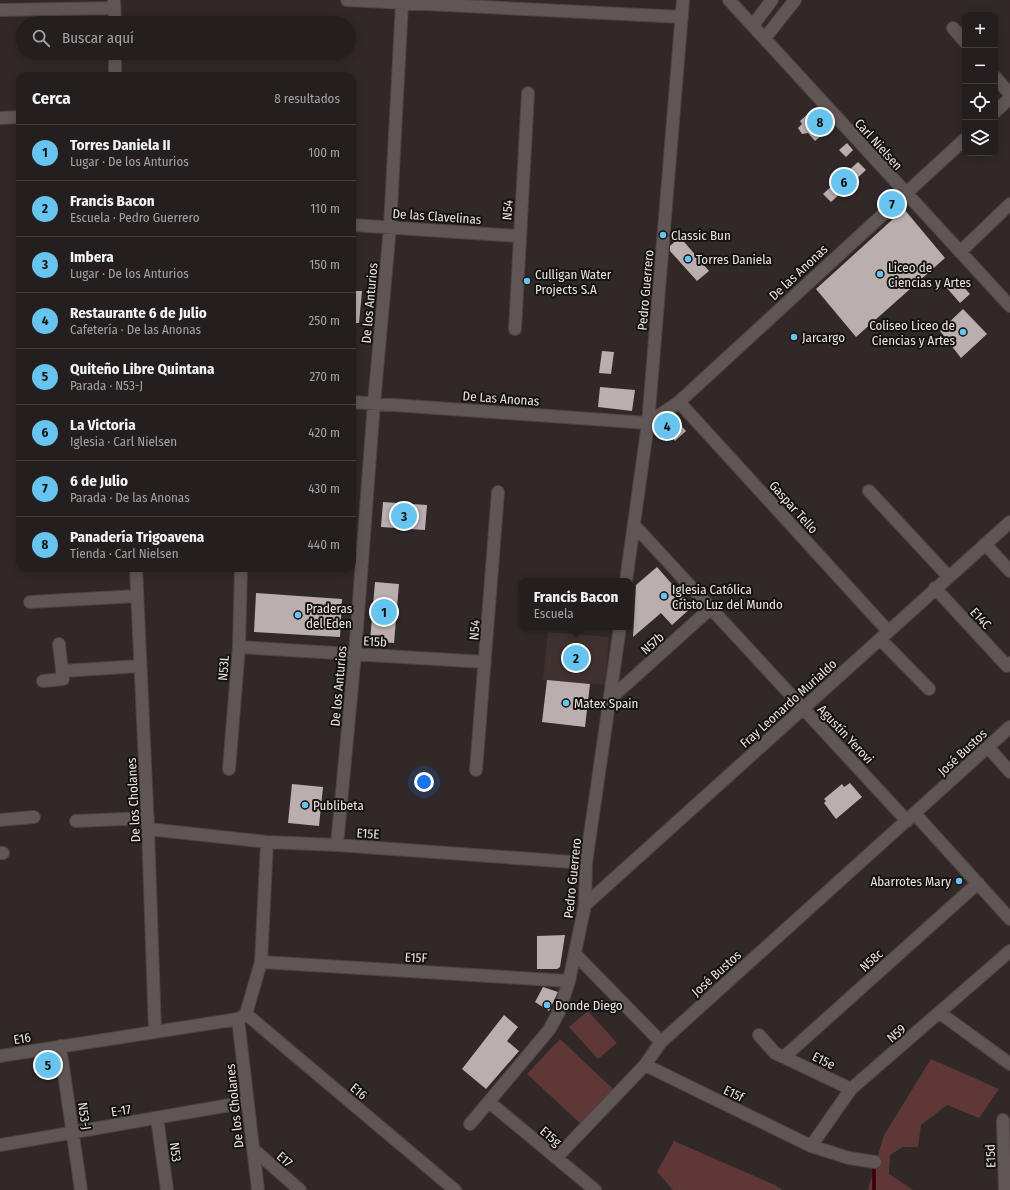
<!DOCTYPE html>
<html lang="es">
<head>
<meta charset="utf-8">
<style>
  body { margin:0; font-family:"Fira Sans Condensed",sans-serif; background:#312b2b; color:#f1f3f6 }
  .controls { position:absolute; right:12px; top:12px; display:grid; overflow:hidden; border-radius:8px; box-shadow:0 2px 10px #0003 }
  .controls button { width:36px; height:36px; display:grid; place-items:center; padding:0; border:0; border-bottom:1px solid #423c3c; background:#251e1e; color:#f1f3f6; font:20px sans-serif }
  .you { position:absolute; left:424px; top:782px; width:14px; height:14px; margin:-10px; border:3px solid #fff; border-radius:50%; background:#1a73e8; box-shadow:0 0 0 6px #1a73e833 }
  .badge { display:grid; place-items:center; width:26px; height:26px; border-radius:50%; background:#67c4ef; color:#111; font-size:13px; font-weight:700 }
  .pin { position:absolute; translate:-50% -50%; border:2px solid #fff; box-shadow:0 1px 4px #0006 }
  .popup { position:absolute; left:519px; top:578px; width:114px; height:52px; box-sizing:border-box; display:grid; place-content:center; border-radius:8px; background:#251e1e; filter:drop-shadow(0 1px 3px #0005); font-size:13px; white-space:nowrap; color:#a3a2a4 }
  .popup b { font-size:15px; color:#f1f3f6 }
  .popup::after { content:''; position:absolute; left:50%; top:100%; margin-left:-8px; border:8px solid transparent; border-top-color:#251e1e }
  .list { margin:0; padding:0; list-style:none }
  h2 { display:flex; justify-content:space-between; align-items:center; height:52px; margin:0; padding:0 16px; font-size:17px }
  h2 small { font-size:13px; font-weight:400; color:#a3a2a4 }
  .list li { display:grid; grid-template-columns:26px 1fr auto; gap:12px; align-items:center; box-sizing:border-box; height:56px; padding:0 16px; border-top:1px solid #423c3c }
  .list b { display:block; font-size:15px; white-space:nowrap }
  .list p { margin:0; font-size:13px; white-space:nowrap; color:#a3a2a4 }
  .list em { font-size:13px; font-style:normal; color:#a3a2a4 }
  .icon { flex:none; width:22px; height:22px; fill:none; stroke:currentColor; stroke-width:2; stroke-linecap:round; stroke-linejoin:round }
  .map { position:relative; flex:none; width:1010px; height:1190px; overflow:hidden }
  .search { position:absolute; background:#251e1e; box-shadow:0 2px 10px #0003; left:16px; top:16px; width:340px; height:44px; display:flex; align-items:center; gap:10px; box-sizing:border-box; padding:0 14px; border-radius:22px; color:#a3a2a4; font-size:15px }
  .panel { position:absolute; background:#251e1e; box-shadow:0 2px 10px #0003; left:16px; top:72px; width:340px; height:500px; border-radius:12px }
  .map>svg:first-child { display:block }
  .built { fill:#403131 }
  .green { fill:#603737 }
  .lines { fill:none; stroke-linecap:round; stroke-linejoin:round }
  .stream { stroke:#3a0108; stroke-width:3.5 }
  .building { fill:#baafae }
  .street-casing { stroke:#4b4443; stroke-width:14 }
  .street { stroke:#605655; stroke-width:12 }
  .poi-dot { fill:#67c4ef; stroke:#161212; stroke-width:1.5 }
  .labels { text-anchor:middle; stroke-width:4; stroke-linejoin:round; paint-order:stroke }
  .street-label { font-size:13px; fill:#eae4e3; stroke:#161212 }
  .poi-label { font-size:13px; fill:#eae4e3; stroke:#161212; text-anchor:start }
</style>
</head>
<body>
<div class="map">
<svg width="1010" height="1190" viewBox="0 0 1010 1190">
  <rect width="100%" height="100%" fill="#312828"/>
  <path class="built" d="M548,632l61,5 -4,48 -62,-5z"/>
  <path class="green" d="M588,1011l29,32 -19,16 -29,-32z
    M560,1039l54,51 -32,35 -55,-51z
    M931,1059l68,30 -20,29 -32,-13 -26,20 -3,22h-15l-13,8 -1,19 24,16h-45l16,-55z
    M674,1141l101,44 7,5h-109l-16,-18z"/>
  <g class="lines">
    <path class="stream" d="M874,1190v-25"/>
  </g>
  <path class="building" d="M813,109l16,20 -14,12 -7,-8 -6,1 -4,-6 4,-4 -2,-3z
    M847,143l6,7 -7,7 -7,-7z
    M858,162l8,8 -35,32 -8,-8z
    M904,209l41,49 -89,79 -40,-48z
    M680,237l29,34 -12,10 -27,-30v-5z
    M955,278l15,16 -10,9 -14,-16z
    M352,291h10l-3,32h-7z
    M963,309l24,25 -26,24 -21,-27z
    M602,351l12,1 -3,22 -12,-1z
    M600,387l35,3 -3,21 -34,-4z
    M673,417l13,14 -11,10 -13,-15z
    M383,502l44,3 -2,25 -44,-3z
    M657,567l35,40 -20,18 -11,-12 -28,24 3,-52z
    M375,582l24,2 -5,59 -24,-2z
    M256,593l86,6 -2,38 -86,-5z
    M547,680l43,4 -5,43 -43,-5z
    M850,783l12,14 -26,22 -12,-16 2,-2 -2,-2 18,-15 2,3z
    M292,784l31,3 -4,39 -31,-3z
    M565,935l-5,32 -3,2h-20v-33z
    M543,987l15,5 -9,19 -14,-9z
    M504,1015l14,12 -11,14 12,10 -33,38 -24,-20z"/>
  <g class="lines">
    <g class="street-casing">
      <path id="street" d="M114,0l1,23
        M347,0l335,17
        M729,0l281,306
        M0,10l114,-2
        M753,25l19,-25
        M953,28l12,14
        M765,38l30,-38
        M115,53v23
        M995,77l15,17
        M995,112l15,-14
        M0,118l20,-1
        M352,225l167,11
        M960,252l50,-48
        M515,329l13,-236
        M352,402l296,21
        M679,402l209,229
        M648,423l31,-21 286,-263
        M869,491l79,85
        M634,525l273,296
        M985,544l25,27
        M136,568l12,261 7,202
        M626,581l22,-158 35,-423
        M935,588l72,78 3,-3
        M30,602l107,-6
        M880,639l49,50
        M239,647l246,15
        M62,671l78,-5
        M43,681l20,-2 -4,-35
        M611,698l100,-90
        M988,747l22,25
        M229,769l10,-122 2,-79
        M476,770l22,-278
        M915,814l95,105
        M0,820l34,-3
        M76,821l72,-3
        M148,829l119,13 70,3 249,18
        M337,845l18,-191 19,-251 16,-176 12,-224
        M0,853h3
        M585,905l425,-383
        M575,954l86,88
        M261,962l308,19
        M940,1013l70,51
        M246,1014l209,176
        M246,1014l15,-52 6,-120
        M238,1019l20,171
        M759,1035l16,18 76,36
        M60,1046l21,144
        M0,1056l238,-37 8,-5
        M784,1057l194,-174
        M645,1065l166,81 38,12 26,4
        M489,1102l106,88
        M157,1118l10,72
        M1003,1120l2,70
        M470,1124l79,-94 10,-18 10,-31 16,-76 1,-42 34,-236
        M0,1145l247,-43
        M811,1146l40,-57 159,-138
        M253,1149l47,41
        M556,1158l89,-93 16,-23 349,-315"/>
    </g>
    <use href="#street" class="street"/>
  </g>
  <g class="poi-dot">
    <circle cx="663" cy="235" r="4"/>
    <circle cx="688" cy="259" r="4"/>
    <circle cx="880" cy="274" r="4"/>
    <circle cx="527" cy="281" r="4"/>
    <circle cx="963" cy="332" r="4"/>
    <circle cx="794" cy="337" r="4"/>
    <circle cx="664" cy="596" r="4"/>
    <circle cx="298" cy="615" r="4"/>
    <circle cx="566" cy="703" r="4"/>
    <circle cx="305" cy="805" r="4"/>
    <circle cx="959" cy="881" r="4"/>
    <circle cx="547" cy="1005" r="4"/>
  </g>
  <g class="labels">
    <g class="street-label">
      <text transform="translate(879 144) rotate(48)" y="5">Carl Nielsen</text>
      <text transform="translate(507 210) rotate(-86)" y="5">N54</text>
      <text transform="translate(437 216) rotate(4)" y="5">De las Clavelinas</text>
      <text transform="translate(798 272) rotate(-43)" y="5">De las Anonas</text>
      <text transform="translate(645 290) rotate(-85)" y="5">Pedro Guerrero</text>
      <text transform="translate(369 303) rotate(-85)" y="5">De los Anturios</text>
      <text transform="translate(501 398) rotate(4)" y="5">De Las Anonas</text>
      <text transform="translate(794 507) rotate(48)" y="5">Gaspar Tello</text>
      <text transform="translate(981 618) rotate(47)" y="5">E14C</text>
      <text transform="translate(474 630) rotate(-86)" y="5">N54</text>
      <text transform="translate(375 641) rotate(3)" y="5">E15b</text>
      <text transform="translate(652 643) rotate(-42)" y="5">N57b</text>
      <text transform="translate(223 668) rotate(-86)" y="5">N53L</text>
      <text transform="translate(338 686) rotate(-85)" y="5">De los Anturios</text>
      <text transform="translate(788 703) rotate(-42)" y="5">Fray Leonardo Murialdo</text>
      <text transform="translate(846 734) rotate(47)" y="5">Agustín Yerovi</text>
      <text transform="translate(962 752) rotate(-43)" y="5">José Bustos</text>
      <text transform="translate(133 800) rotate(-93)" y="5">De los Cholanes</text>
      <text transform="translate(368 833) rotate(4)" y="5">E15E</text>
      <text transform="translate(572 878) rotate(-84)" y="5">Pedro Guerrero</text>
      <text transform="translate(416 957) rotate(3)" y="5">E15F</text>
      <text transform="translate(871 960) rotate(-42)" y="5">N58c</text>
      <text transform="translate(716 973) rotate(-42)" y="5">José Bustos</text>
      <text transform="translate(896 1033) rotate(-41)" y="5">N59</text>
      <text transform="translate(22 1038) rotate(-9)" y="5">E16</text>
      <text transform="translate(824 1060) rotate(26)" y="5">E15e</text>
      <text transform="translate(359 1091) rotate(40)" y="5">E16</text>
      <text transform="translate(734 1093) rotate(26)" y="5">E15f</text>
      <text transform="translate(234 1106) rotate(-96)" y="5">De los Cholanes</text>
      <text transform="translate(121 1110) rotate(-9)" y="5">E-17</text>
      <text transform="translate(85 1116) rotate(81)" y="5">N53-J</text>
      <text transform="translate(551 1136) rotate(40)" y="5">E15g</text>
      <text transform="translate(176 1152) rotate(82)" y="5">N53</text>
      <text transform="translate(990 1156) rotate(-92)" y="5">E15d</text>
      <text transform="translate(285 1159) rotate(41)" y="5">E17</text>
    </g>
    <g class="poi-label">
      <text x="671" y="240">Classic Bun</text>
      <text x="696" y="264">Torres Daniela</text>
      <text x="888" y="272">Liceo de<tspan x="888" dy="15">Ciencias y Artes</tspan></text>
      <text x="535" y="279">Culligan Water<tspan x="535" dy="15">Projects S.A</tspan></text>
      <text x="955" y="330" text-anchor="end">Coliseo Liceo de<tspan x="955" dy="15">Ciencias y Artes</tspan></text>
      <text x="802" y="342">Jarcargo</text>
      <text x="672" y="594">Iglesia Católica<tspan x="672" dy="15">Cristo Luz del Mundo</tspan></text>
      <text x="306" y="613">Praderas<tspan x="306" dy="15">del Eden</tspan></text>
      <text x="574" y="708">Matex Spain</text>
      <text x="313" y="810">Publibeta</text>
      <text x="951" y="886" text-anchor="end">Abarrotes Mary</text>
      <text x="555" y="1010">Donde Diego</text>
    </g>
  </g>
</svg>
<div class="controls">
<button>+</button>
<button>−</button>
<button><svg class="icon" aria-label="locate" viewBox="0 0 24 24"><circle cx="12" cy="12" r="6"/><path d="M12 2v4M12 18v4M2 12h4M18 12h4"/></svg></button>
<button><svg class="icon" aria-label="layers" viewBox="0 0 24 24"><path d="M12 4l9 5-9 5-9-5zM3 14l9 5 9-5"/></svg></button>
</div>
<div class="you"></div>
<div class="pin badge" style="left:384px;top:612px">1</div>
<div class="pin badge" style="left:576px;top:658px">2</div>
<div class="popup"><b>Francis Bacon</b>Escuela</div>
<div class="pin badge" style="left:404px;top:516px">3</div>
<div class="pin badge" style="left:667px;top:426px">4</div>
<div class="pin badge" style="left:48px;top:1065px">5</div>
<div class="pin badge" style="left:844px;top:182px">6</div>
<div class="pin badge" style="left:892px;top:204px">7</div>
<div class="pin badge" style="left:820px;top:122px">8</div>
<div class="search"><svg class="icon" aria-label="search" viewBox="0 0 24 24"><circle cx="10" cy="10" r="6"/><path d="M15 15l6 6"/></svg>Buscar aquí</div>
<section class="panel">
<h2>Cerca<small>8 resultados</small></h2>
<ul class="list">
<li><span class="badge">1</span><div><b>Torres Daniela II</b><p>Lugar · De los Anturios</p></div><em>100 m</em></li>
<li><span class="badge">2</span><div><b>Francis Bacon</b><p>Escuela · Pedro Guerrero</p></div><em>110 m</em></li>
<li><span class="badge">3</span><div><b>Imbera</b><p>Lugar · De los Anturios</p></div><em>150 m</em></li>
<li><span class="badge">4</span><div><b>Restaurante 6 de Julio</b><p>Cafetería · De las Anonas</p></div><em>250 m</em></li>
<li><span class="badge">5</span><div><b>Quiteño Libre Quintana</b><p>Parada · N53-J</p></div><em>270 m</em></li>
<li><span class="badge">6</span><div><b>La Victoria</b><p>Iglesia · Carl Nielsen</p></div><em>420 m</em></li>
<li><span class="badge">7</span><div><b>6 de Julio</b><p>Parada · De las Anonas</p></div><em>430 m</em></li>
<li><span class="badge">8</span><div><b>Panadería Trigoavena</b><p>Tienda · Carl Nielsen</p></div><em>440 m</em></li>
</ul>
</section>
</div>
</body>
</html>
